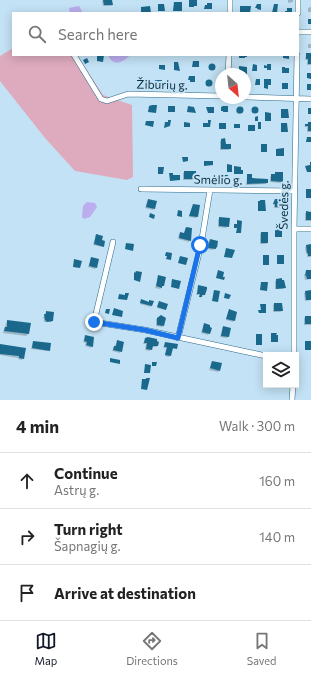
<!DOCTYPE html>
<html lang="en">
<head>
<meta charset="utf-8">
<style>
  body { margin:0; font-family:Commissioner,sans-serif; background:#f6f6f6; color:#222 }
  .controls { position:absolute; right:12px; bottom:12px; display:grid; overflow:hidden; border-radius:0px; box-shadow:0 2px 10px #0003 }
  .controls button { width:36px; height:36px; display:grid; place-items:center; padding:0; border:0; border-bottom:1px solid #e0e0e0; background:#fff; color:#222; font:20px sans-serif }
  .compass { position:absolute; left:215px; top:68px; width:36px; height:36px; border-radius:50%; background:#fff; box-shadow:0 2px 10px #0003; rotate:153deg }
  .stop { position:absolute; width:12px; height:12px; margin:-9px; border:3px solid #1a73e8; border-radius:50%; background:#fff }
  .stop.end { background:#1a73e8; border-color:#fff; box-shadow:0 1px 4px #0008 }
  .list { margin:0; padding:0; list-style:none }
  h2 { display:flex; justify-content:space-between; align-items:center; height:52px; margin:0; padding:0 16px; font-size:17px }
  h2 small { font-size:13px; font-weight:400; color:#767676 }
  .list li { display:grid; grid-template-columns:26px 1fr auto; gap:12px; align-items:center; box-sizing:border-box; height:56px; padding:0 16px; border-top:1px solid #e0e0e0 }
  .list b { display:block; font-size:15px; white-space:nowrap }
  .list p { margin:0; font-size:13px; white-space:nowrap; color:#767676 }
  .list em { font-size:13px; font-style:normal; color:#767676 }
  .icon { flex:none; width:22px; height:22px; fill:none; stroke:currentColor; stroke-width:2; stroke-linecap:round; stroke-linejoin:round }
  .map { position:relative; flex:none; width:311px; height:400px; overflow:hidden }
  .search { position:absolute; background:#fff; box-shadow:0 2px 10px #0003; left:12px; right:12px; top:12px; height:44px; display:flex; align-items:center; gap:10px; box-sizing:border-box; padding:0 14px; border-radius:0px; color:#767676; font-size:15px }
  .sheet { height:220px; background:#fff }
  nav { display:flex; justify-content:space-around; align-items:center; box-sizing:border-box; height:56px; border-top:1px solid #e0e0e0; background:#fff; font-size:11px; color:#767676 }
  nav a { display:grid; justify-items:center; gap:2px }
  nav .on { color:#111827 }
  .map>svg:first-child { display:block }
  .green { fill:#deabbe }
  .water { fill:#bbadee }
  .shadow { fill:#0003 }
  .building { fill:#1a698d }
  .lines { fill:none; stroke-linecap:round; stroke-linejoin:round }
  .minor-casing { stroke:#27698a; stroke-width:6 }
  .minor { stroke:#fff; stroke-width:5 }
  .route { stroke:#1a73e8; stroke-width:5 }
  .labels { text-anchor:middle; stroke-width:4; stroke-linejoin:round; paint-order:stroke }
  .street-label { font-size:12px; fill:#082e41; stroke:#c3e2f5 }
</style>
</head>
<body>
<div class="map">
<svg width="311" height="400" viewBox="0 0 311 400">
  <rect width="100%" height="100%" fill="#c3e2f5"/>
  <path class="green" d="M13,48v7h64l26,40 29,10 1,72 -6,3 -52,-9 -30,-33 -45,-57v-25z"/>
  <path class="water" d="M79,6l4,7h-13l-1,-5z
    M108,55h22c-7,8 -17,12 -22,0z
    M87,202l8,1 2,4 -7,10 -6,2 -2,-2 1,-11z"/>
  <path class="shadow" d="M104,0h7l1,5 -1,1h-8l-1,-5z
    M288,0h5v2l-5,1z
    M311,7v5h-3v-4z
    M308,44h3v4h-3z
    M306,54h5v11h-4v-5h-2z
    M255,55h6v1h-7z
    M210,65h5l-1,5h-5z
    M208,80h3v6h-5v-4z
    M252,108h5v5h-5z
    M236 111a3 3 0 1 1 6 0a3 3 0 1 1-6 0Z
    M308,123h3v9h-4v-5h-3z
    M225,139v7l5,3 -2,1h-8v-9z
    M184,172l11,7 -2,1h-10v-7z
    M276,173l6,8 -1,2 -11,-1v-5z
    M248,175l3,4 16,4 -2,1 -19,1 1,-8z
    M217,176l10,7 -1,2 -11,-1 1,-6z
    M148,200l6,9 -1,1 -8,-2z
    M274,202l10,5 -1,1h-9v-3h-1z
    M193,206l4,11 -1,1 -7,-1z
    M306,212l5,1v8h-6v-7z
    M220,218l9,1 -3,9 -8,-1v-7z
    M186,228l4,12 -1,2 -11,-3 1,-5 1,-1 4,1z
    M261,233l6,10 -1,1h-6v-10z
    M96,235l7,11 -1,1 -9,-2z
    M210,240l6,7 -3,3 -6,-1z
    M311,245v12h-4v-3h-1l-1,-7z
    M91,258l5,9 -1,2 -7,-2z
    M311,271v8l-6,1 -1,-5z
    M159,276l4,10 -3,3 -5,-1z
    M281,279l3,9 -1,1h-8v-8z
    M199,287l5,8 -4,3 -1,-3h-3z
    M311,291v9l-6,1 -1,-8z
    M141,301l8,1h4l-2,5 -11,-3z
    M159,302l6,8 -8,-2z
    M274,304h7l1,7 -2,1h-7v-7z
    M229,311l5,9 -1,2 -7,-2z
    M46,312l6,9 -1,1h-7v-3l-1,-1z
    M306,317h5v8h-7v-7z
    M157,318l6,8 -1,1 -6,-1v-6z
    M8,321l21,3 -1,10 -2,2 -23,-3 3,-10z
    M204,324l5,9 -1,2 -7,-2z
    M223,327l5,10 -1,1 -7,-1z
    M86,336l6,10 -1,2 -6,-2 1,-3 -3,-1z
    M145,339l12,7 -1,1h-4l-2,4 -5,-1 1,-6h-3z
    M33,342l16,8 -2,1 -16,-2z
    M117,342l4,9 -1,2 -8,-2z
    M165,343l11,5 -1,1h-4l-2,8 -4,-1 1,-8h-3z
    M0,345l23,13 -1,2 -4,-1v-1l-18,-3z
    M212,362l7,9 -1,1 -9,-2z"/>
  <path class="building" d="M103,0h9l1,5h-9z
    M189,0h8v6h-3v1h-5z
    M174,2h8v9h-9z
    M207,3h5v6h-8l1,-4h2z
    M158,4h6l1,7h-7z
    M257,4h4v6l-4,-1v-1h-2z
    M274,4h4l-1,9h-5z
    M150,6l1,7 -10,-1v-5z
    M240,6h11l-1,7 -10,-1z
    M287,8h5v5h-7v-2h2z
    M308,19h3v5h-3z
    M306,53h5v11h-3v-5h-2z
    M97,55h7l-1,7 -6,-1z
    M239,55h8v2h-2v1h-6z
    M283,55h6v4l-6,-1z
    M87,58l2,4 -4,2 -2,-4z
    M193,61h6v6h-7z
    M174,62h4l2,9 -6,-1z
    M208.5 67a3.5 3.5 0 1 1 7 0a3.5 3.5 0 1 1-7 0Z
    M253,64l4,1v6h-5z
    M267,64h4v6h-4v-2h-3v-3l3,1z
    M159,65h6v5l-6,-1z
    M239,66l8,1v7l-8,-1z
    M282,67h3v1h4v5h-7z
    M307,73h4v6l-4,-1z
    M189,76h6v6h-5v-2h-2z
    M256,79h4v6h-5z
    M264,79h7v6h-3v4l-4,-1z
    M205.5 83a3.5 3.5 0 1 1 7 0a3.5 3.5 0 1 1-7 0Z
    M155,80h7l-1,8 -7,-1z
    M171,83l6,1v4h-6v3l-4,-1v-4h4z
    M282,83h6v6h-6z
    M307,84h4v6h-4z
    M152,105h5l-1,8 -8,-1 1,-6z
    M168,106h7v6h-7z
    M188,106l6,1 2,6 -9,-1z
    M223,106h5v6h-5v-1h-2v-4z
    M236.5 110a3.5 3.5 0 1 1 7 0a3.5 3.5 0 1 1-7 0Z
    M251.5 110a3.5 3.5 0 1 1 7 0a3.5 3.5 0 1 1-7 0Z
    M206,107h8v6h-6z
    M308,108h3v6h-3z
    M281,109h7l1,9h-8z
    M265,112l6,1v8h-6z
    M258,116v5h-3v-4z
    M168,120h3l-1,6 -6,2 1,-6h3z
    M208,120h3l-1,7h-7v-4h5z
    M146,121h8l-1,6 -8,-2z
    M184,122l6,1v4h-6z
    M258,122h3v7h-3z
    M308,122h3v9h-3v-5h-3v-2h3z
    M219,123h7v6h-7z
    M281,123h6l1,9h-7z
    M234,124h6v4h-6z
    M248,125h7v6h-7z
    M307,137h4v5h-5z
    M225,138l1,6h5v5h-10v-10z
    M261,144h6v8h-6z
    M284,148v8h-8v-7z
    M182,157h6v4l-5,1z
    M204,161h9v4l-9,1z
    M310,162h1v10h-4l-2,-6 5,-1z
    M227,164l5,1v7h-5z
    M234,166l7,1v3h2v4h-9z
    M158,167h6l-1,7h-5z
    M184,171h12v8h-12z
    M275,172h8v10l-12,-1v-7h4z
    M169,173h4v2h7v5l-10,1z
    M247,174h5v4l16,1v4l-21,1z
    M216,175h12v9h-12z
    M306,189h5v9h-5z
    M148,199l9,2 -2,8 -9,-2z
    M275,199h9l1,8h-10v-3h-2z
    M260,200h5l1,11h-8v-10h2z
    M193,204l7,1 -2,12 -9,-1z
    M178,210l4,1v6l-5,-1z
    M306,211l5,1v8h-5z
    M150,213l5,2 -1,4 -5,-2z
    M219,217l11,1 -1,9 -10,-1z
    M237,220l5,1 -1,12h-5l1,-5h-3v-4h3z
    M186,227l6,1 -1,13 -12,-3 1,-6 4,1z
    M275,229h7v8h-7z
    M261,232h7v11h-7z
    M96,234l7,2 -1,4 3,1 -1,6 -10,-3z
    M210,239l8,2 -1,7 -1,-1v2l-8,-1z
    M126,243l8,1 -1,7 -8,-2z
    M311,244v12h-3v-3h-1l-1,-8z
    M226,248l9,2 -3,8 -8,-1z
    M166,252l6,1 -1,7 -5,-1 1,-3h-2z
    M263,255h6v10h-6z
    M277,255h7v9h-7z
    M180,256l8,2 -2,7 -8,-2z
    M91,257l8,2 -2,9 -8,-2z
    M74,259l8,2 -2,7 -7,-1z
    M218,270l6,2 -1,5h2l-1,3 -8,-2z
    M306,270h5v9h-4l-1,-4 -1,1z
    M136,271l6,1 -2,10 -6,-2v-8l1,1z
    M158,275l8,2 -2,9h-2v2l-6,-2z
    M282,278v2h2l2,8 -10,1v-10z
    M172,279l9,2 -2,8 -8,-2z
    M261,282h7l-1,9 -7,-1z
    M198,285l9,2v2l-2,6h-3v2h-3l1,-3h-3z
    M214,290l6,1 -2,11 -6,-1z
    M311,290v10h-5l-1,-9z
    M125,293h4l-2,7 -9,-1 1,-5 6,1z
    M225,293l6,2 -2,4 -5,-1z
    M141,299l8,3v-2l5,1 -2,5 -12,-3z
    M159,301l9,3 -2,6 -9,-3z
    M274,303h8l1,8h-9z
    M260,304h6v9h-7l-1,-3h3z
    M114,308l9,3 -1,6 -10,-2z
    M106,309h4l-1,5 -4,-1z
    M229,309l8,3 -2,9 -9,-2z
    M46,311l8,1 -1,9 -6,1 -2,-2 -1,-6h2z
    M161,315l5,3 -2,8 -7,-1v-7z
    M305,316h6v8h-6z
    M7,320l24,3 -2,11 -25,-3 1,-4h2z
    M204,323l6,2v2l2,1 -2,6 -8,-2z
    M223,326l8,2 -2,9 -8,-1z
    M271,333h6l-1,2h2v7h-7z
    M256,334h6v11h-6z
    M85,335l9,2 -1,10 -7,-2 1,-3 -3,-1z
    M148,337l9,2v2l2,1 -1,4h-5l-1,4 -6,-1 1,-6h-3l1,-5z
    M117,340l7,2 -2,10 -9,-2 1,-4h2z
    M33,341l18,2 -1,8 -18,-3z
    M305,341h6v9h-6z
    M165,342l13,2 -1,5 -4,-1 -2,8 -6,-1 2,-8h-3z
    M0,344l26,4 -2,11 -5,-1v-2l-19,-2z
    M110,358l10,2v4l-10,-2z
    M212,361l10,2 -2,8 -10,-3z
    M152,362h5l-1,4h-4z
    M145,364l6,1 -1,8h-6z
    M146,378h4l-3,12 -6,-1 1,-10h4z"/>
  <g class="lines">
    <g class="minor-casing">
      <path id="minor" d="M230,13v-13
        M298,13v-13
        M298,32h13
        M74,55l27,44 6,2 21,-7 93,2
        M228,74l1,-19
        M245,97l66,2
        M141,189l154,2
        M294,229h17
        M113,242l-19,80 51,8 121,26
        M178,338l23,-93 9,-55
        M294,355v-126l3,-174
        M292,400l1,-15"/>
    </g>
    <use href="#minor" class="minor"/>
  </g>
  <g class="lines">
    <path class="route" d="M94,322l51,8 33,8 22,-93"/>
  </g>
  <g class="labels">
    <g class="street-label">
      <text transform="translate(162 85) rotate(1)" y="4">Žiburių g.</text>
      <text transform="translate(218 180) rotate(1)" y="4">Smėlio g.</text>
      <text transform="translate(284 205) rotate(-89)" y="4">Švedės g.</text>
    </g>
  </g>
</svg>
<div class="controls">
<button><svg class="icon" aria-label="layers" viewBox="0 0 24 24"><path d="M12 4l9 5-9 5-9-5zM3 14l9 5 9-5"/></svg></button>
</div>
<svg class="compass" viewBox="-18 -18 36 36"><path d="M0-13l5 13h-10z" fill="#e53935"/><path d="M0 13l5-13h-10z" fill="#767676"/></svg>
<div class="stop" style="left:200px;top:245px"></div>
<div class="stop end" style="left:94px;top:322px"></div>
<div class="search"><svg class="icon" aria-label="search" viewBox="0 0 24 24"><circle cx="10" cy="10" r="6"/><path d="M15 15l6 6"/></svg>Search here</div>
</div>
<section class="sheet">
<h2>4 min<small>Walk · 300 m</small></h2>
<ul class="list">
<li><svg class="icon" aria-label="ahead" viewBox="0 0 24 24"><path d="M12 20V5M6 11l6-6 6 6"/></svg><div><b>Continue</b><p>Astrų g.</p></div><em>160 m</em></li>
<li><svg class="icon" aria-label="right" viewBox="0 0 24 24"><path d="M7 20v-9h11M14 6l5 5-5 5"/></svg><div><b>Turn right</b><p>Šapnagių g.</p></div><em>140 m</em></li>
<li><svg class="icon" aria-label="arrive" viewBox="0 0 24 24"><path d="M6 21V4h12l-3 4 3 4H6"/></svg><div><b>Arrive at destination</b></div></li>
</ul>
</section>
<nav>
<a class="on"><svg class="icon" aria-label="map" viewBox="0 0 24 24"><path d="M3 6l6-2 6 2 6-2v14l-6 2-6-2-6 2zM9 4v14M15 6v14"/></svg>Map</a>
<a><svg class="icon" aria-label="directions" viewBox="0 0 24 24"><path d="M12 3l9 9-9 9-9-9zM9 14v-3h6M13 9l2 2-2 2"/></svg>Directions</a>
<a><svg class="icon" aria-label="saved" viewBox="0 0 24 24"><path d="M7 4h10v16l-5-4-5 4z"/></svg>Saved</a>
</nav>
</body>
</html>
